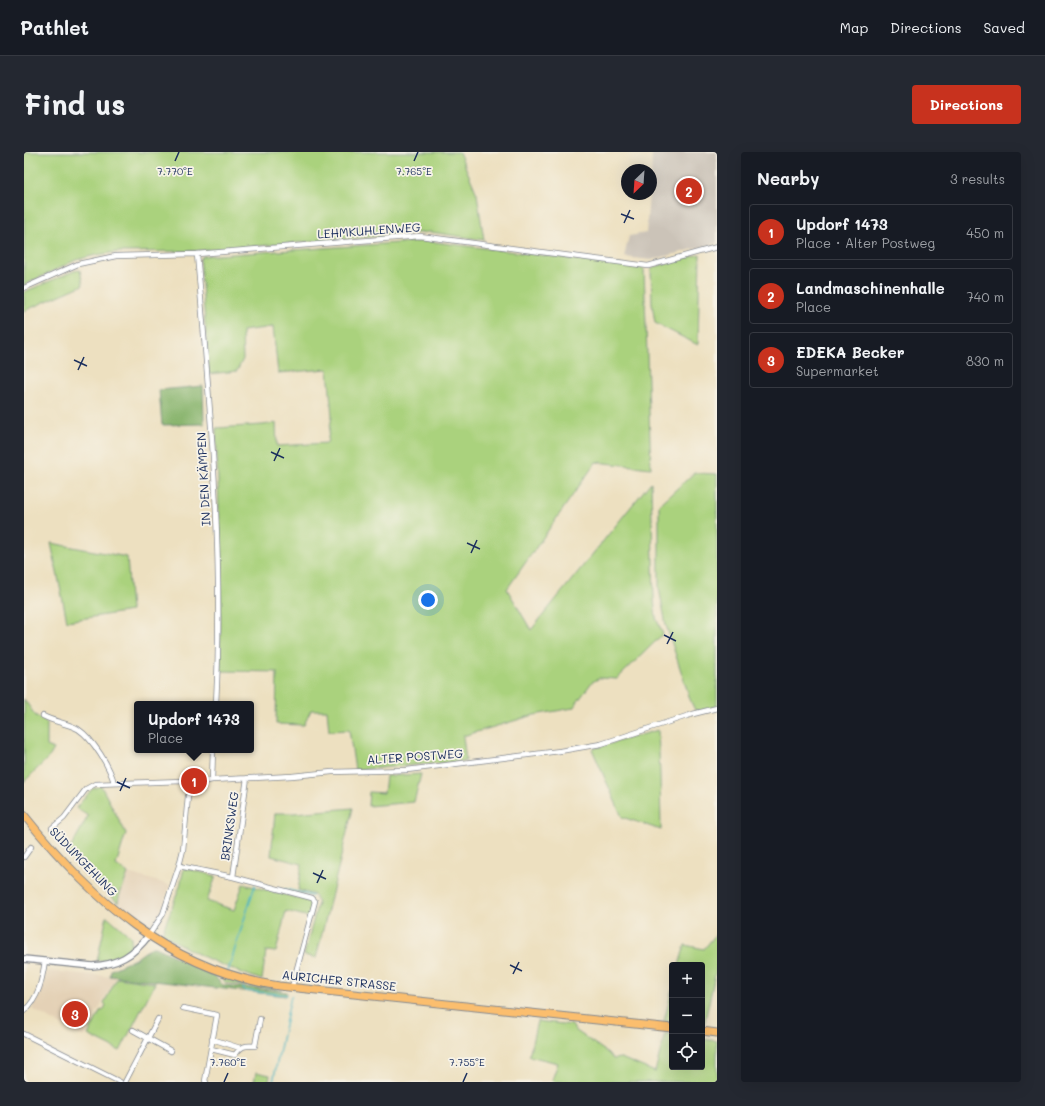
<!DOCTYPE html>
<html lang="en">
<head>
<meta charset="utf-8">
<style>
  body { margin:0; font-family:Mali,sans-serif; background:#242831; color:#f1f3f6 }
  .controls { position:absolute; right:12px; bottom:12px; display:grid; overflow:hidden; border-radius:4px; box-shadow:0 4px 16px #0002 }
  .controls button { width:36px; height:36px; display:grid; place-items:center; padding:0; border:0; border-bottom:1px solid #363941; background:#171b24; color:#f1f3f6; font:20px sans-serif }
  .compass { position:absolute; left:597px; top:12px; width:36px; height:36px; border-radius:50%; background:#171b24; box-shadow:0 4px 16px #0002; rotate:205deg }
  .you { position:absolute; left:404px; top:448px; width:14px; height:14px; margin:-10px; border:3px solid #fff; border-radius:50%; background:#1a73e8; box-shadow:0 0 0 6px #1a73e833 }
  .badge { display:grid; place-items:center; width:26px; height:26px; border-radius:50%; background:#c8321e; color:#fff; font-size:13px; font-weight:700 }
  .pin { position:absolute; translate:-50% -50%; border:2px solid #fff; box-shadow:0 1px 4px #0006 }
  .popup { position:absolute; left:110px; top:549px; width:120px; height:52px; box-sizing:border-box; display:grid; place-content:center; border-radius:4px; background:#171b24; filter:drop-shadow(0 1px 3px #0005); font-size:13px; white-space:nowrap; color:#9ea1a6 }
  .popup b { font-size:15px; color:#f1f3f6 }
  .popup::after { content:''; position:absolute; left:50%; top:100%; margin-left:-8px; border:8px solid transparent; border-top-color:#171b24 }
  .list { margin:0; padding:0; list-style:none }
  h2 { display:flex; justify-content:space-between; align-items:center; height:52px; margin:0; padding:0 16px; font-size:17px }
  h2 small { font-size:13px; font-weight:400; color:#9ea1a6 }
  .list li { display:grid; grid-template-columns:26px 1fr auto; gap:12px; align-items:center; box-sizing:border-box; height:56px; margin:0 8px 8px; padding:0 8px; border:1px solid #363941; border-radius:4px }
  .list b { display:block; font-size:15px; white-space:nowrap }
  .list p { margin:0; font-size:13px; white-space:nowrap; color:#9ea1a6 }
  .list em { font-size:13px; font-style:normal; color:#9ea1a6 }
  .icon { flex:none; width:22px; height:22px; fill:none; stroke:currentColor; stroke-width:2; stroke-linecap:round; stroke-linejoin:round }
  .map { position:relative; flex:none; width:693px; height:930px; overflow:hidden; border-radius:4px }
  header { display:flex; align-items:center; gap:24px; box-sizing:border-box; height:56px; padding:0 20px; background:#171b24; border-bottom:1px solid #363941 }
  header strong { font-size:19px }
  nav { display:flex; gap:22px; margin-inline-start:auto; font-size:14px }
  .intro { display:flex; align-items:center; justify-content:space-between; box-sizing:border-box; height:96px; padding:0 24px }
  h1 { margin:0; font-size:28px }
  .button { padding:10px 18px; border-radius:4px; background:#c8321e; color:#fff; font-size:14px; font-weight:700 }
  main { display:flex; gap:24px; padding:0 24px }
  aside { flex:1; background:#171b24; border-radius:4px; box-shadow:0 4px 16px #0002 }
  .map>svg:first-child { display:block }
  .built { fill:#e4d1b6 }
  .industrial { fill:#cbc3b8 }
  .green { fill:#aad27d; stroke:#62806e }
  .forest { fill:#87b46c; stroke:#517265 }
  .lines { fill:none; stroke-linecap:round; stroke-linejoin:round }
  .stream { stroke:#46b4c0; stroke-width:1.5 }
  .minor-casing { stroke:#84888f; stroke-width:6 }
  .tertiary-casing { stroke:#84888f; stroke-width:8 }
  .primary-casing { stroke:#84888f; stroke-width:9 }
  .minor { stroke:#fff; stroke-width:4.5 }
  .tertiary { stroke:#fff; stroke-width:5.5 }
  .primary { stroke:#fbbe6e; stroke-width:7 }
  .ticks { fill:none; stroke:#1b2f5e; stroke-width:1.5 }
  .labels { text-anchor:middle; stroke-width:3.5; stroke-linejoin:round; paint-order:stroke }
  .street-label { font-size:12px; fill:#1b2f5e; stroke:#f7f3e8 }
  .ticks-label { font-size:10px; text-anchor:middle; fill:#1b2f5e; stroke:#f7f3e8; stroke-width:3.5; stroke-linejoin:round; paint-order:stroke }
</style>
</head>
<body>
<header>
<strong>Pathlet</strong>
<nav><a>Map</a><a>Directions</a><a>Saved</a></nav>
</header>
<div class="intro"><h1>Find us</h1><a class="button">Directions</a></div>
<main>
<div class="map">
<svg width="693" height="930" viewBox="0 0 693 930">
  <rect width="100%" height="100%" fill="#f7f3e8"/>
  <filter id="ink" filterUnits="userSpaceOnUse"><feTurbulence type="fractalNoise" baseFrequency=".025" numOctaves="2"/><feDisplacementMap in="SourceGraphic" scale="8" xChannelSelector="R" yChannelSelector="G"/><feConvolveMatrix kernelMatrix="1 2 1 2 8 2 1 2 1" color-interpolation-filters="sRGB"/></filter>
  <filter id="wash" filterUnits="userSpaceOnUse"><feTurbulence type="fractalNoise" baseFrequency=".012" numOctaves="4" result="noise"/><feDisplacementMap in="SourceGraphic" scale="16" xChannelSelector="R" yChannelSelector="G"/><feGaussianBlur stdDeviation="0.9" result="paint"/><feColorMatrix in="noise" values="0 0 0 0 0 0 0 0 0 0 0 0 0 0 0 0 0 1.4 0 .05"/><feComposite in="paint" operator="in"/></filter>
  <g filter="url(#wash)">
    <rect width="100%" height="100%" fill="#ede0c0"/>
    <path class="built" d="M104,721l42,12 -12,34 -5,4 -5,1 -6,-3 -24,-18 1,-6z
      M23,819l69,6 -32,60 -52,-28 11,-24z"/>
    <path class="industrial" d="M628,0h65v91l-66,17 -27,-3 5,-21 17,-3 3,-39h2z"/>
    <path class="green" d="M0,0h435l18,42 7,46 -54,-8 -12,1 -222,18 -78,1 -22,3 -20,5 -52,25z
      M403,89l216,27 1,2 7,198 -55,-6 -89,127 24,41 120,-148 3,118 2,18 7,16 -46,45 -17,-1 -8,4 -19,26 -39,7 -71,21 3,25 -111,9 -6,-40 -20,1 -2,-21h-16l-7,15 -28,-1 1,-52 -56,-1 -1,-16 1,-93 -5,-134 47,-3 13,-2 1,23 50,-3 5,-27 -4,-47 -50,4 -5,-46 -31,4 1,28 -6,12 -28,3 -9,-115 3,-3z
      M676,102l-2,91 -43,-22 -3,-19 -1,-34 3,-3z
      M56,118l3,15 -59,26v-19l50,-21z
      M670,321l23,1v232l-15,5 -7,-1 -4,-8 -25,-77 -7,-37v-83z
      M27,391l76,14 4,54 -64,10z
      M0,547l11,16 12,8v23l7,3 -4,7 -26,26z
      M634,578l2,44 1,56 -39,-13 -30,-68z
      M397,622l-7,28 -46,4 1,-14 15,1 2,-17z
      M77,634l25,47 -10,32 12,8 -9,24 -1,6 -58,-57 11,1 17,-31 -12,-8 16,-19z
      M329,656l-37,150 -12,-3 14,-52 -3,-8 -17,-5 4,-26 -31,-8 4,-43h19z
      M160,716l32,8 -9,25 27,9 9,-26 66,17 3,6 -3,10 -23,-6 -10,41 -10,-1 -4,29c-34,-12 -70,-26 -100,-47l18,-47z
      M83,764l24,21c3,19 -19,23 -34,24z
      M693,781v33l-13,59h-2v-60h-23l6,-20 19,4z
      M182,818l47,14 30,6 -57,-7 -8,-7z
      M93,826l38,5 -35,68 -32,-16 13,-25 2,1 3,-6 -2,-2z
      M648,838v32l-8,-1z
      M513,869l35,4 3,5 33,23 5,6 8,-1 34,14 10,-39 7,2v32h30v-28l15,2v41h-162l-3,-2 6,-17 -29,-7z
      M232,920l14,3 -1,7h-15z"/>
    <path class="forest" d="M179,234l1,38 -42,1 -3,-35z
      M128,795h4l58,29 9,9 64,7 -1,4 -176,-20 1,-6 24,-11z"/>
    <g class="lines">
      <path class="stream" d="M261,737l27,7
        M204,819l27,-86
        M219,836l2,3 42,4
        M249,930l18,-86h1"/>
    </g>
  </g>
  <g filter="url(#ink)">
    <g class="lines">
      <g class="minor-casing">
        <path id="minor" d="M173,102c13,149 27,300 19,450
          M0,136l54,-24 38,-8 81,-2 223,-18 228,30 69,-19
          M19,564c11,6 24,7 35,13 15,10 32,38 36,54
          M188,628l1,-30
          M28,676l12,-10 22,-29 9,-5 88,-3 4,1 5,7
          M0,705l7,-10
          M155,714l54,11 79,21 3,3 -23,86
          M209,725l14,-99
          M125,783l14,-21 16,-48 4,-16 5,-54 4,-7 4,-4 7,-3 9,-2 80,-4 40,-4 75,-2 153,-19 41,-7 92,-30 24,-6
          M159,856l34,7 -12,66 1,1
          M0,859c15,-13 18,-31 21,-50
          M109,878l38,21
          M0,882l96,48
          M188,887l28,9
          M187,897l24,6c6,-9 10,-10 20,-9l5,-27
          M101,930l33,-63"/>
      </g>
      <g class="tertiary-casing">
        <path id="tertiary" d="M0,807l68,7c25,-1 42,-11 57,-31"/>
      </g>
      <g class="primary-casing">
        <path id="primary" d="M0,663c68,85 144,154 255,171l393,42
          M678,879l15,2"/>
      </g>
      <use href="#minor" class="minor"/>
      <use href="#tertiary" class="tertiary"/>
      <use href="#primary" class="primary"/>
    </g>
  </g>
  <path class="ticks" d="M151,9l4,-9M390,9l4,-9M597,62l13,5M600,71l6,-13M50,208l13,6M54,218l6,-13M247,300l13,6M250,309l6,-13M443,391l13,6M447,401l6,-13M640,483l12,6M643,492l6,-12M93,630l13,6M96,639l6,-13M289,721l13,6M293,731l6,-13M486,813l12,6M489,822l6,-12M200,930l4,-9M439,930l4,-9"/>
  <g class="labels">
    <g class="street-label">
      <text transform="translate(345 79) rotate(-4)" y="4">LEHMKUHLENWEG</text>
      <text transform="translate(180 327) rotate(-93)" y="4">IN DEN KÄMPEN</text>
      <text transform="translate(391 605) rotate(-4)" y="4">ALTER POSTWEG</text>
      <text transform="translate(206 674) rotate(-82)" y="4">BRINKSWEG</text>
      <text transform="translate(59 710) rotate(46)" y="4">SÜDUMGEHUNG</text>
      <text transform="translate(315 829) rotate(6)" y="4">AURICHER STRASSE</text>
    </g>
  </g>
  <g class="ticks-label">
    <text x="151" y="23">7.770°E</text>
    <text x="390" y="23">7.765°E</text>
    <text x="204" y="914">7.760°E</text>
    <text x="443" y="914">7.755°E</text>
  </g>
</svg>
<div class="controls">
<button>+</button>
<button>−</button>
<button><svg class="icon" aria-label="locate" viewBox="0 0 24 24"><circle cx="12" cy="12" r="6"/><path d="M12 2v4M12 18v4M2 12h4M18 12h4"/></svg></button>
</div>
<svg class="compass" viewBox="-18 -18 36 36"><path d="M0-13l5 13h-10z" fill="#e53935"/><path d="M0 13l5-13h-10z" fill="#9ea1a6"/></svg>
<div class="you"></div>
<div class="pin badge" style="left:170px;top:629px">1</div>
<div class="popup"><b>Updorf 1473</b>Place</div>
<div class="pin badge" style="left:665px;top:39px">2</div>
<div class="pin badge" style="left:51px;top:862px">3</div>
</div>
<aside>
<h2>Nearby<small>3 results</small></h2>
<ul class="list">
<li><span class="badge">1</span><div><b>Updorf 1473</b><p>Place · Alter Postweg</p></div><em>450 m</em></li>
<li><span class="badge">2</span><div><b>Landmaschinenhalle</b><p>Place</p></div><em>740 m</em></li>
<li><span class="badge">3</span><div><b>EDEKA Becker</b><p>Supermarket</p></div><em>830 m</em></li>
</ul>
</aside>
</main>
</body>
</html>
